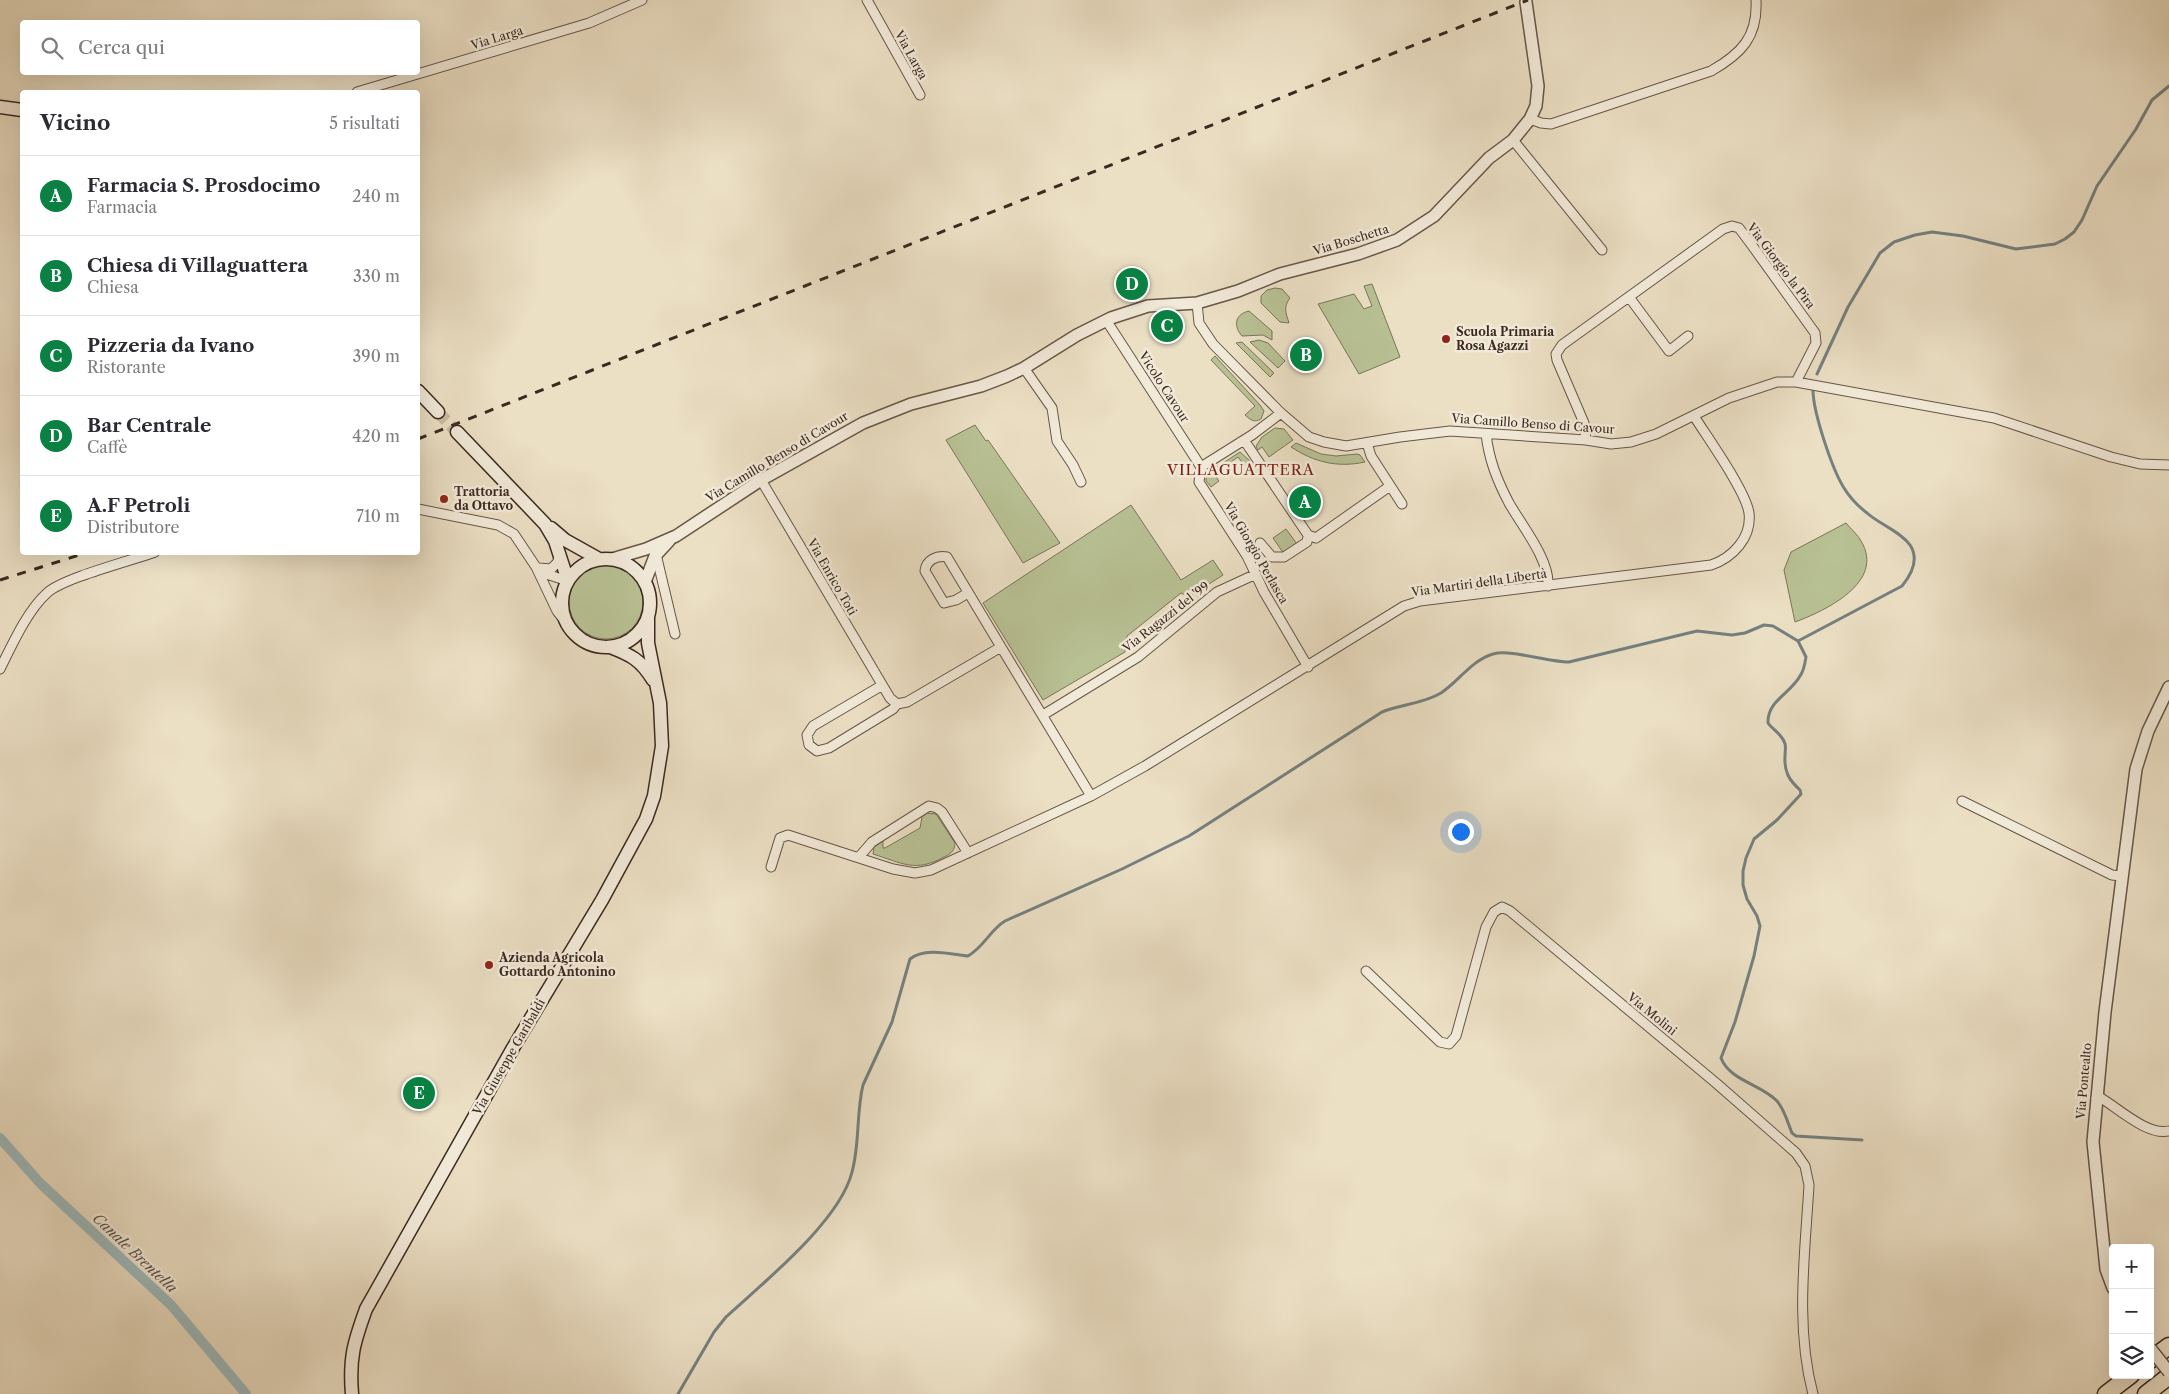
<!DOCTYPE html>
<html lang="it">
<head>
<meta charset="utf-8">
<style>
  body { margin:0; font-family:"Libre Caslon Text",serif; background:#f2f2f3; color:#2b2b33 }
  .controls { position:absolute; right:15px; bottom:15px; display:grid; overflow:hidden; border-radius:5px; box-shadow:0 5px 20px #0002 }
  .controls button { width:45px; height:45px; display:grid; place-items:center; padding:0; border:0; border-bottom:1px solid #e1e1e2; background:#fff; color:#2b2b33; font:25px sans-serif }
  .you { position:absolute; left:1460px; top:831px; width:18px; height:18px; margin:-12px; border:4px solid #fff; border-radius:50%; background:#1a73e8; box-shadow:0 0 0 8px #1a73e833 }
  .badge { display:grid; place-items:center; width:32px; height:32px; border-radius:50%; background:#0b8043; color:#fff; font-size:16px; font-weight:700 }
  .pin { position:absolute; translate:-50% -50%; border:2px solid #fff; box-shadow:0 1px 5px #0006 }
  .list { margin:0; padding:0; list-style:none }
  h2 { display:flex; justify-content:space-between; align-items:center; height:65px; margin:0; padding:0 20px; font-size:21px }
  h2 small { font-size:16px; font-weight:400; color:#7c7c81 }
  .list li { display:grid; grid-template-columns:32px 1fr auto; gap:15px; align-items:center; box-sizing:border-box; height:80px; padding:0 20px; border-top:1px solid #e1e1e2 }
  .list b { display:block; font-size:19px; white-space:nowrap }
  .list p { margin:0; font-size:16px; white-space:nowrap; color:#7c7c81 }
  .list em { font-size:16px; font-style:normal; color:#7c7c81 }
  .icon { flex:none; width:28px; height:28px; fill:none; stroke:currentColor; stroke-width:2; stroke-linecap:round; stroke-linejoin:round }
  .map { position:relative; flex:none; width:2169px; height:1394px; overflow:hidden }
  .search { position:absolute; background:#fff; box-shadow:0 5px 20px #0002; left:20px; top:20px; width:400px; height:55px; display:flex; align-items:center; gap:12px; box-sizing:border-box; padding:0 18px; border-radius:5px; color:#7c7c81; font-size:19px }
  .panel { position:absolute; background:#fff; box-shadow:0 5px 20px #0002; left:20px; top:90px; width:400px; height:465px; border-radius:5px }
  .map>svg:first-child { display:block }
  .green { fill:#b8c194; stroke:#7a755a }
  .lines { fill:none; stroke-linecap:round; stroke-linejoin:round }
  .stream { stroke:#75807f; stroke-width:3 }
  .canal { stroke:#9cbabe; stroke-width:10 }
  .secondary-tunnel { stroke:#c8bba3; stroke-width:12; stroke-dasharray:12 6; stroke-linecap:butt }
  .minor-casing { stroke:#675649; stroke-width:11 }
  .tertiary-casing { stroke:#675649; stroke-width:14 }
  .secondary-casing { stroke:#3b2920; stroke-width:15 }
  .motorway-casing { stroke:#3b2920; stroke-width:19 }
  .minor { stroke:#f2ead9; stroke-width:9 }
  .tertiary { stroke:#f2ead9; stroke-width:11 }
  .secondary { stroke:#f2ead9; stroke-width:12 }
  .motorway { stroke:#ebdfc4; stroke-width:16 }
  .rail { stroke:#3b2920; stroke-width:3; stroke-dasharray:9 9; stroke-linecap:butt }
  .tertiary-bridge-casing { stroke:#675649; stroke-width:14; stroke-linecap:butt }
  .tertiary-bridge { stroke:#f2ead9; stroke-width:11 }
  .poi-dot { fill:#8f2418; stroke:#f2ead9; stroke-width:2 }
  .labels { text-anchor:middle; stroke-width:5; stroke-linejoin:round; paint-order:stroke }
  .street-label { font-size:12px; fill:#3b2920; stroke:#f2ead9 }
  .poi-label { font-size:12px; font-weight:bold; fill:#3b2920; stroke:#f2ead9; text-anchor:start }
  .water-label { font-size:14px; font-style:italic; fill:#534d48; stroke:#f2ead9 }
  .quarter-label { font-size:15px; letter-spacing:1px; fill:#7a1f14; stroke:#f2ead9 }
</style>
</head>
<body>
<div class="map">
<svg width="2169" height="1394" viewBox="0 0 2169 1394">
  <rect width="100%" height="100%" fill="#ebdfc4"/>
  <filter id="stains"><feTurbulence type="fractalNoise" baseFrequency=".004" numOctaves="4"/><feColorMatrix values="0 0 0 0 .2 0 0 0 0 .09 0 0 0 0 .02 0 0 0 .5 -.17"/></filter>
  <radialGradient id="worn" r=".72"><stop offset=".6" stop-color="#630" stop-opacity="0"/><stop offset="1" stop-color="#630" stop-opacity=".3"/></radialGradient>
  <path class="green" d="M1372,284l28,73 -41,17 -41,-70 36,-10 10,15 8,-3 -8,-20z
    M1275,288l7,1 8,9c-7,9 -4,15 -1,25l-9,-1 -19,-19v-7l6,-6z
    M1249,311l23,20v9l-9,-5 -21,1c-9,-10 -7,-22 7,-25z
    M1259,340l9,3 17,18 -7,7 -28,-26z
    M1242,342l32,31 -4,4 -34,-34z
    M1215,356l45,49 4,6 -3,8c-7,4 -10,1 -16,-4l10,-9 -44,-46z
    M975,425l11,16 2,-1 72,103 -37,20 -77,-123z
    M1275,428l9,1 9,11 -24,17 -7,-10 -4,3 -2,-4 6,-9z
    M1296,443l25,11 15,2 21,-2 3,1 5,7c-28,6 -51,0 -74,-15z
    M1240,452l10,9 -6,4 -6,-8 -24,17 5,7 -8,6 -5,-6v-7z
    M1131,505l50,75 32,-20 10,15 -34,22 -8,-4 -54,43 -2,16 -82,48 -60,-97z
    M1846,523c5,6 12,12 15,18 25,41 -36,70 -66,81l-11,-52 7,-18z
    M1286,529l11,15 -13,10 -11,-16z
    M569 602a37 37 0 1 1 74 0a37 37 0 1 1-74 0Z
    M927,813l9,1 19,29c0,7 -4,11 -11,14 -29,16 -42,6 -71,-3l1,-7 9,-6v7h2l35,-20 2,-11z"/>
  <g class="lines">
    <path class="stream" d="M1817,374l31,-67 32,-54 14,-11 21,-7 17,-3 31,4 53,13 39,-5 10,-5 9,-7 8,-12 15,-34 39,-57 16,-29 17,-14
      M1798,641l8,16c-1,6 -2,14 -6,19 -9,17 -33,25 -32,47 5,7 15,12 17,21 1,3 0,8 0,12 -1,16 4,24 15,34l1,4 -24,26 -23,19 -8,19 -3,13v14l4,14 10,17 3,10 -6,30 -19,66 -14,36c9,23 40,26 56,43 7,8 11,22 15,32l4,3 66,4
      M678,1394l36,-62 12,-15c38,-35 114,-96 126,-145 8,-29 4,-58 11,-87l29,-63 18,-63c14,-12 41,-5 58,-3 16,-9 22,-26 37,-35l117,-52 67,-33 193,-124c19,-8 41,-8 59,-19 17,-11 31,-33 52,-39 18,-5 54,8 76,8l128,-31 35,4 13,-2 19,-8 9,1 25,15 104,-55c9,-11 18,-26 8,-41 -10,-14 -31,-21 -43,-32 -9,-7 -17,-15 -23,-25 -12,-19 -31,-76 -31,-98"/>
    <path class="canal" d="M0,1138l40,45 131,122 75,89"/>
    <path class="secondary-tunnel" d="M438,412l19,20"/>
    <g class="minor-casing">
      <path id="minor" d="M867,0l53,95
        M357,92l232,-69 53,-23
        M1530,119l11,4 10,1 160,-53c30,-17 47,-34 45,-71
        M1513,140l89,110
        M1629,297l40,54 19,-15
        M1197,303l2,20 14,21 68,69 28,24 15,5 22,4 54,-9 50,-6 136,9 25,4 20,-2 25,-8 73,-36 48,-16h19l198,36 117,39 29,7 29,1
        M1106,320l95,147
        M1024,368l28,40 5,33 16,24 8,17
        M1281,413l-29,22 -51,32 -2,15 48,74 17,36 44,75
        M1486,434c3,26 11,46 23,69 13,23 41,57 39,83
        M1244,440l64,95 8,3 74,-52
        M1586,440l-2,-17 -27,-63 -1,-6 6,-9 161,-116 9,-3 7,2 12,16 64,89 1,10 -20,39
        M1367,443l4,13 31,48
        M761,480l129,218 7,6 10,-2 94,-55 90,149
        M418,509l80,16 16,9 22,33 21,44 11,14
        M1260,543l12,14h12l23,-15 1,-7
        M655,550l20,84
        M536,567l7,6 25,8
        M539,568l12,1 6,-6 3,-8
        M968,593l-12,7 -12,3 -19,-32c1,-11 12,-16 22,-14l54,90
        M0,669c12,-24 27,-58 47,-76 16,-15 83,-32 108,-41
        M881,686l-68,40 -6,9 2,10 8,6 12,-3 64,-39 4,-5
        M1043,715l95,-58 79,-65 39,-18
        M1962,801l150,74 9,1
        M859,857l13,-15 57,-36 8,2 5,4 26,41
        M771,867l9,-29 8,-3 105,34 22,4 16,-3 160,-74 54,-30 259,-160 16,-5 291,-36c21,-7 41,-27 38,-52 -3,-22 -42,-76 -55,-97
        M1366,971l74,71 9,2 7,-8 30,-109 8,-15 8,-5 8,4 206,172 80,70 9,13 4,19c-4,70 -14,141 4,209
        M2096,1098h5c18,11 47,38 68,33"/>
    </g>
    <g class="tertiary-casing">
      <path id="tertiary" d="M612,559l34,-10 30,-13 85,-56 102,-57 48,-19 70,-18 26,-10 17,-8 53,-33 34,-17 37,-12 49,-3 41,-12 42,-17 78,-20 39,-14 37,-24 55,-58 24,-18 17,-21 6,-13 2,-20 -12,-84
        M645,582l10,-26 14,-15
        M2113,1288l-7,-19 -13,-127 12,-130 31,-243 12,-38 21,-44"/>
    </g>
    <g class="secondary-casing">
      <path id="secondary" d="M0,107l22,3
        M418,391l20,21
        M457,432l88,92 10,17 13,40
        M551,528l14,12 34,19
        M562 603a44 44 0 1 1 88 0a44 44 0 1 1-88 0Z
        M610,647c21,8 31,13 43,33
        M352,1394c-3,-36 2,-52 14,-85l147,-261 89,-148 44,-81 8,-23 8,-50 -2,-43 -12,-60v-25"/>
    </g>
    <g class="motorway-casing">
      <path id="motorway" d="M2150,1360l19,-14
        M2106,1394l25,-19
        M2146,1394l23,-18"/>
    </g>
    <use href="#minor" class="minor"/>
    <use href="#tertiary" class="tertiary"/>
    <use href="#secondary" class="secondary"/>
    <use href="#motorway" class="motorway"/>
    <path class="rail" d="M418,439l1110,-439
      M0,580l89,-28"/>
    <g class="tertiary-bridge-casing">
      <path id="tertiary-bridge" d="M2150,1348l19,24"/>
    </g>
    <use href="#tertiary-bridge" class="tertiary-bridge"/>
  </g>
  <g class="poi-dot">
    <circle cx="1446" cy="339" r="5"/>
    <circle cx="444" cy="499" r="5"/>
    <circle cx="489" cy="965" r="5"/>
  </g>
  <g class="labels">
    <g class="street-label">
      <text transform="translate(497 38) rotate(-17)" y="4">Via Larga</text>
      <text transform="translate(911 55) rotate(61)" y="4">Via Larga</text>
      <text transform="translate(1351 240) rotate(-17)" y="4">Via Boschetta</text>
      <text transform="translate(1781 266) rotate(53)" y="4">Via Giorgio la Pira</text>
      <text transform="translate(1164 387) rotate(57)" y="4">Vicolo Cavour</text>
      <text transform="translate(1533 424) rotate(4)" y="4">Via Camillo Benso di Cavour</text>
      <text transform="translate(777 457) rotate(-31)" y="4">Via Camillo Benso di Cavour</text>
      <text transform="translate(1256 553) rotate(60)" y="4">Via Giorgio Perlasca</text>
      <text transform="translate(832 577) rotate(60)" y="4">Via Enrico Toti</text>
      <text transform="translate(1479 583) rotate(-8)" y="4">Via Martiri della Libertà</text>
      <text transform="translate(1166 617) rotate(-38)" y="4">Via Ragazzi del '99</text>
      <text transform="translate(1652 1014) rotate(39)" y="4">Via Molini</text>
      <text transform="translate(509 1057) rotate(-60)" y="4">Via Giuseppe Garibaldi</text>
      <text transform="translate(2084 1081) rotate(-85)" y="4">Via Pontealto</text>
    </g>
    <g class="poi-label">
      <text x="1456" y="336">Scuola Primaria<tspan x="1456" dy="14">Rosa Agazzi</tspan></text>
      <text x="454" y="496">Trattoria<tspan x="454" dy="14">da Ottavo</tspan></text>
      <text x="499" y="962">Azienda Agricola<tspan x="499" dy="14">Gottardo Antonino</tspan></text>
    </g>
    <g class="water-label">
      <text transform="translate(135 1253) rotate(43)" y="5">Canale Brentella</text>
    </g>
    <g class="quarter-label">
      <text x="1241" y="475">VILLAGUATTERA</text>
    </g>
  </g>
  <rect width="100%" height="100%" filter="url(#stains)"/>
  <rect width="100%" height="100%" fill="url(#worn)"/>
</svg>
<div class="controls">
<button>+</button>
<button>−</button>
<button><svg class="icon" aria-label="layers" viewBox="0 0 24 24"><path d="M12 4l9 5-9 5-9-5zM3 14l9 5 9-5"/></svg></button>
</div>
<div class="you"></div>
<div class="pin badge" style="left:1305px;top:502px">A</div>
<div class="pin badge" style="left:1306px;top:355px">B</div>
<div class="pin badge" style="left:1167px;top:326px">C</div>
<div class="pin badge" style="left:1132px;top:284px">D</div>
<div class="pin badge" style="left:419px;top:1093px">E</div>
<div class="search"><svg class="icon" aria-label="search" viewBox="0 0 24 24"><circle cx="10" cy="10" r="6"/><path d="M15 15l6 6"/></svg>Cerca qui</div>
<section class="panel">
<h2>Vicino<small>5 risultati</small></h2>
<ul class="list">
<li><span class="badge">A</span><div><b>Farmacia S. Prosdocimo</b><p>Farmacia</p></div><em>240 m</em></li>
<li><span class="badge">B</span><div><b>Chiesa di Villaguattera</b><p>Chiesa</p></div><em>330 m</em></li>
<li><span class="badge">C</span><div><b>Pizzeria da Ivano</b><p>Ristorante</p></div><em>390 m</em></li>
<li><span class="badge">D</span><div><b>Bar Centrale</b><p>Caffè</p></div><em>420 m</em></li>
<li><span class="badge">E</span><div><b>A.F Petroli</b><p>Distributore</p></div><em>710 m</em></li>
</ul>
</section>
</div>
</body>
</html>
